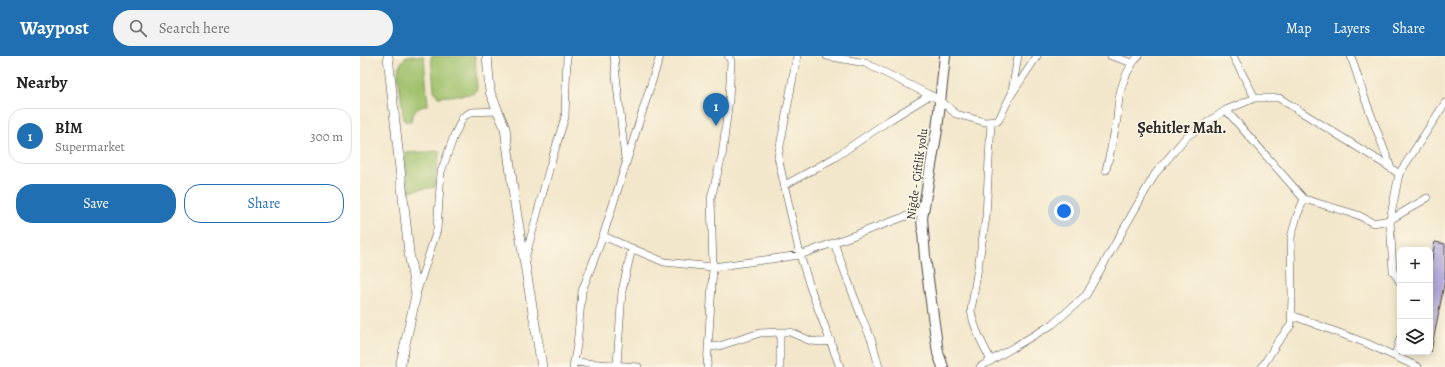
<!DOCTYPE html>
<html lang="en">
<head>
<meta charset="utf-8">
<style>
  body { margin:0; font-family:Alegreya,serif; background:#f2f2f2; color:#222 }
  .controls { position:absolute; right:12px; bottom:12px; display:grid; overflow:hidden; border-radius:8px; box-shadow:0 2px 10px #0003 }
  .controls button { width:36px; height:36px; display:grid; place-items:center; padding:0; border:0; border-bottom:1px solid #e0e0e0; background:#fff; color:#222; font:20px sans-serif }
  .you { position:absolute; left:704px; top:155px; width:14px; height:14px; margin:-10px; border:3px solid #fff; border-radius:50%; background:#1a73e8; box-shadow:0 0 0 6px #1a73e833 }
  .badge { display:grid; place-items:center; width:26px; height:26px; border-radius:50%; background:#1f6fb2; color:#fff; font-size:13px; font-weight:700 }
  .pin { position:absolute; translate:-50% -33px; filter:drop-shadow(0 1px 2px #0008) }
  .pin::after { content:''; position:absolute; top:21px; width:14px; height:12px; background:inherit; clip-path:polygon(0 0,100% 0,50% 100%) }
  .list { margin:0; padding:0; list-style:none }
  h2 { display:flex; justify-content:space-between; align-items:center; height:52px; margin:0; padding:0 16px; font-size:17px }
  h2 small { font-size:13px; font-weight:400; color:#767676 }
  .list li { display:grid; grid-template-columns:26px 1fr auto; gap:12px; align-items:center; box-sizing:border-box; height:56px; margin:0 8px 8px; padding:0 8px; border:1px solid #e0e0e0; border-radius:16px }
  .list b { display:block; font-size:15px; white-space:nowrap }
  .list p { margin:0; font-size:13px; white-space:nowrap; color:#767676 }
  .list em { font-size:13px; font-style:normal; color:#767676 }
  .actions { display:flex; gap:8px; padding:12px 16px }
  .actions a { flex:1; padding:9px 0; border:1px solid #1f6fb2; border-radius:16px; text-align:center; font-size:14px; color:#1f6fb2 }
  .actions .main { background:#1f6fb2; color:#fff }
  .icon { flex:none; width:22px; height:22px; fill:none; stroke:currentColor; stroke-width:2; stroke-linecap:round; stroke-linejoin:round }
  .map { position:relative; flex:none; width:1085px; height:311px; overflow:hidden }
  header { display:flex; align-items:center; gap:24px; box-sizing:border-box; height:56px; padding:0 20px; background:#1f6fb2; color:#fff }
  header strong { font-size:19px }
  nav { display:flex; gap:22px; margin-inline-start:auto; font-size:14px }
  .search { width:280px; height:36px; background:#f2f2f2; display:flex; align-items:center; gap:10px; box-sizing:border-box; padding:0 14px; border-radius:22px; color:#767676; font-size:15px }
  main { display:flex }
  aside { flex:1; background:#fff }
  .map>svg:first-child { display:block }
  .green { fill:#9dc069; stroke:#64764a }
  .building { fill:#b3a8dc }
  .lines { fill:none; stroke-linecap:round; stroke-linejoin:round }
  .minor-casing { stroke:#494743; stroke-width:8 }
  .tertiary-casing { stroke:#494743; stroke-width:10 }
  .secondary-casing { stroke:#494743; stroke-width:12 }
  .minor { stroke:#fff; stroke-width:7 }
  .tertiary { stroke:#fff; stroke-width:9 }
  .secondary { stroke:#fff; stroke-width:10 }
  .labels { text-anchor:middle; stroke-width:3.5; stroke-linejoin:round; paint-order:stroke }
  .street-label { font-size:12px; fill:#2b2b2b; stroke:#fcf5e5 }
  .district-label { font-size:16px; font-weight:bold; fill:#2b2b2b; stroke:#fcf5e5 }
</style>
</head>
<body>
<header>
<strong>Waypost</strong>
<div class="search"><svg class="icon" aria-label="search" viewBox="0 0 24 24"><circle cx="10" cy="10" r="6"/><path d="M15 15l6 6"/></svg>Search here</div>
<nav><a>Map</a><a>Layers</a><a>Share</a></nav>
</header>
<main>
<aside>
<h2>Nearby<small></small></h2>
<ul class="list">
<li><span class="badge">1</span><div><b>BİM</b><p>Supermarket</p></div><em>300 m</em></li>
</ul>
<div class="actions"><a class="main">Save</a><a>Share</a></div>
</aside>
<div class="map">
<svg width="1085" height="311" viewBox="0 0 1085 311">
  <rect width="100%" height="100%" fill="#fcf5e5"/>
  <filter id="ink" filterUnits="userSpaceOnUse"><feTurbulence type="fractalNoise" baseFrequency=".025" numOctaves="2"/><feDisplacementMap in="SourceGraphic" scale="8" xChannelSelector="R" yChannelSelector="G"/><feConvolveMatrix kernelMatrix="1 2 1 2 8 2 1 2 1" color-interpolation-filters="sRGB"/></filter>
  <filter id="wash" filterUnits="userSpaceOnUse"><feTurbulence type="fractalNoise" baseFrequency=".012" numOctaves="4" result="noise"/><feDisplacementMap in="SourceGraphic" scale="16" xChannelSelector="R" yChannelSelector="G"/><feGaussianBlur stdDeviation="0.9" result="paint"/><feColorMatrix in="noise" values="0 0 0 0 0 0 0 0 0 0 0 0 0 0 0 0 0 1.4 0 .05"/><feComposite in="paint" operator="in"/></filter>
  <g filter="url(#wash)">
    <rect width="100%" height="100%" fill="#f3e7cb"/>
    <path class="green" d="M46,0h18l4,49c-10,2 -15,6 -17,16h-7l-6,-47 1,-8z
      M71,0h44l2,33 -4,5 -35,3 -4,-7z
      M80,95l-4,21 -1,15 -26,4 -5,-38z"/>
    <g id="blocks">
      <path class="building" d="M1075,186l10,2v35l-14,73 -1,-83z"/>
    </g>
  </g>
  <g filter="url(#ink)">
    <use href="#blocks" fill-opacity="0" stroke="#494743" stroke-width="1"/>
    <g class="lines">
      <g class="minor-casing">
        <path id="minor" d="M254,0l11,103
          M437,0l-19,101 22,98 10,32 30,80
          M467,0l38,7 75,37 16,14 29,8 13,-1 13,-26 26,-39
          M751,0l22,7
          M873,0l22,42
          M991,0l13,40 27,72 8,6 -9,46 3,51 7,11
          M652,35l6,-35
          M866,54l78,89 54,16 15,8 17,-3 37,-22
          M746,114c4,-17 8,-34 11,-51 1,-11 1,-22 5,-33 3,-11 9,-21 16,-30
          M1039,118l46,-71
          M425,129l49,-27 57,-39 39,-24
          M243,180l61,26 49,5 87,-12 123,-45
          M474,187l28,75 10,23 7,26
          M165,203l25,-93 15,-49 2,-61
          M56,238l21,-64 4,-58 13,-36 9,-19 8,-5 27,-1
          M931,259l75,28 52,24
          M348,291l11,-1 41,-13 20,-1h10l21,9 10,1 10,-1
          M1035,300l5,-18
          M631,305c-8,-17 -17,-32 -20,-50l15,-94 5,-95
          M214,306l64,5
          M257,309l5,-74 10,-43
          M213,311l4,-22 5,-54 21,-55 57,-180
          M347,311l6,-100 -2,-69 11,-42 7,-57 2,-38 -3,-5
          M420,311v-35
          M620,311l73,-43 33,-29 69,-121 31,-37 40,-27 29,-12h24l112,70
          M902,311l15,-24 14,-18 1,-28 -1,-60 6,-21 7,-17"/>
      </g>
      <g class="tertiary-casing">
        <path id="tertiary" d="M28,0l21,197 7,42 -16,72
          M127,0l3,36 15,36 10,76 27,163"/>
      </g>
      <g class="secondary-casing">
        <path id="secondary" d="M583,311l-5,-14 -13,-96 -3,-39 15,-88 8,-74"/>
      </g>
      <use href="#minor" class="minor"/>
      <use href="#tertiary" class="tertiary"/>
      <use href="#secondary" class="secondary"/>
    </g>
  </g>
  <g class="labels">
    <g class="street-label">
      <text transform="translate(557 118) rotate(-82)" y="4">Niğde - Çiftlik yolu</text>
    </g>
    <g class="district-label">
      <text x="822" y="77">Şehitler Mah.</text>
    </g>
  </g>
</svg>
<div class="controls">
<button>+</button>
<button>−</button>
<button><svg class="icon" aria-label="layers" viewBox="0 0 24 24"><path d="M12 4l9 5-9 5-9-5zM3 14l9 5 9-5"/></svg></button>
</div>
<div class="you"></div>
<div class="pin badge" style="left:356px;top:70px">1</div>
</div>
</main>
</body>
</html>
